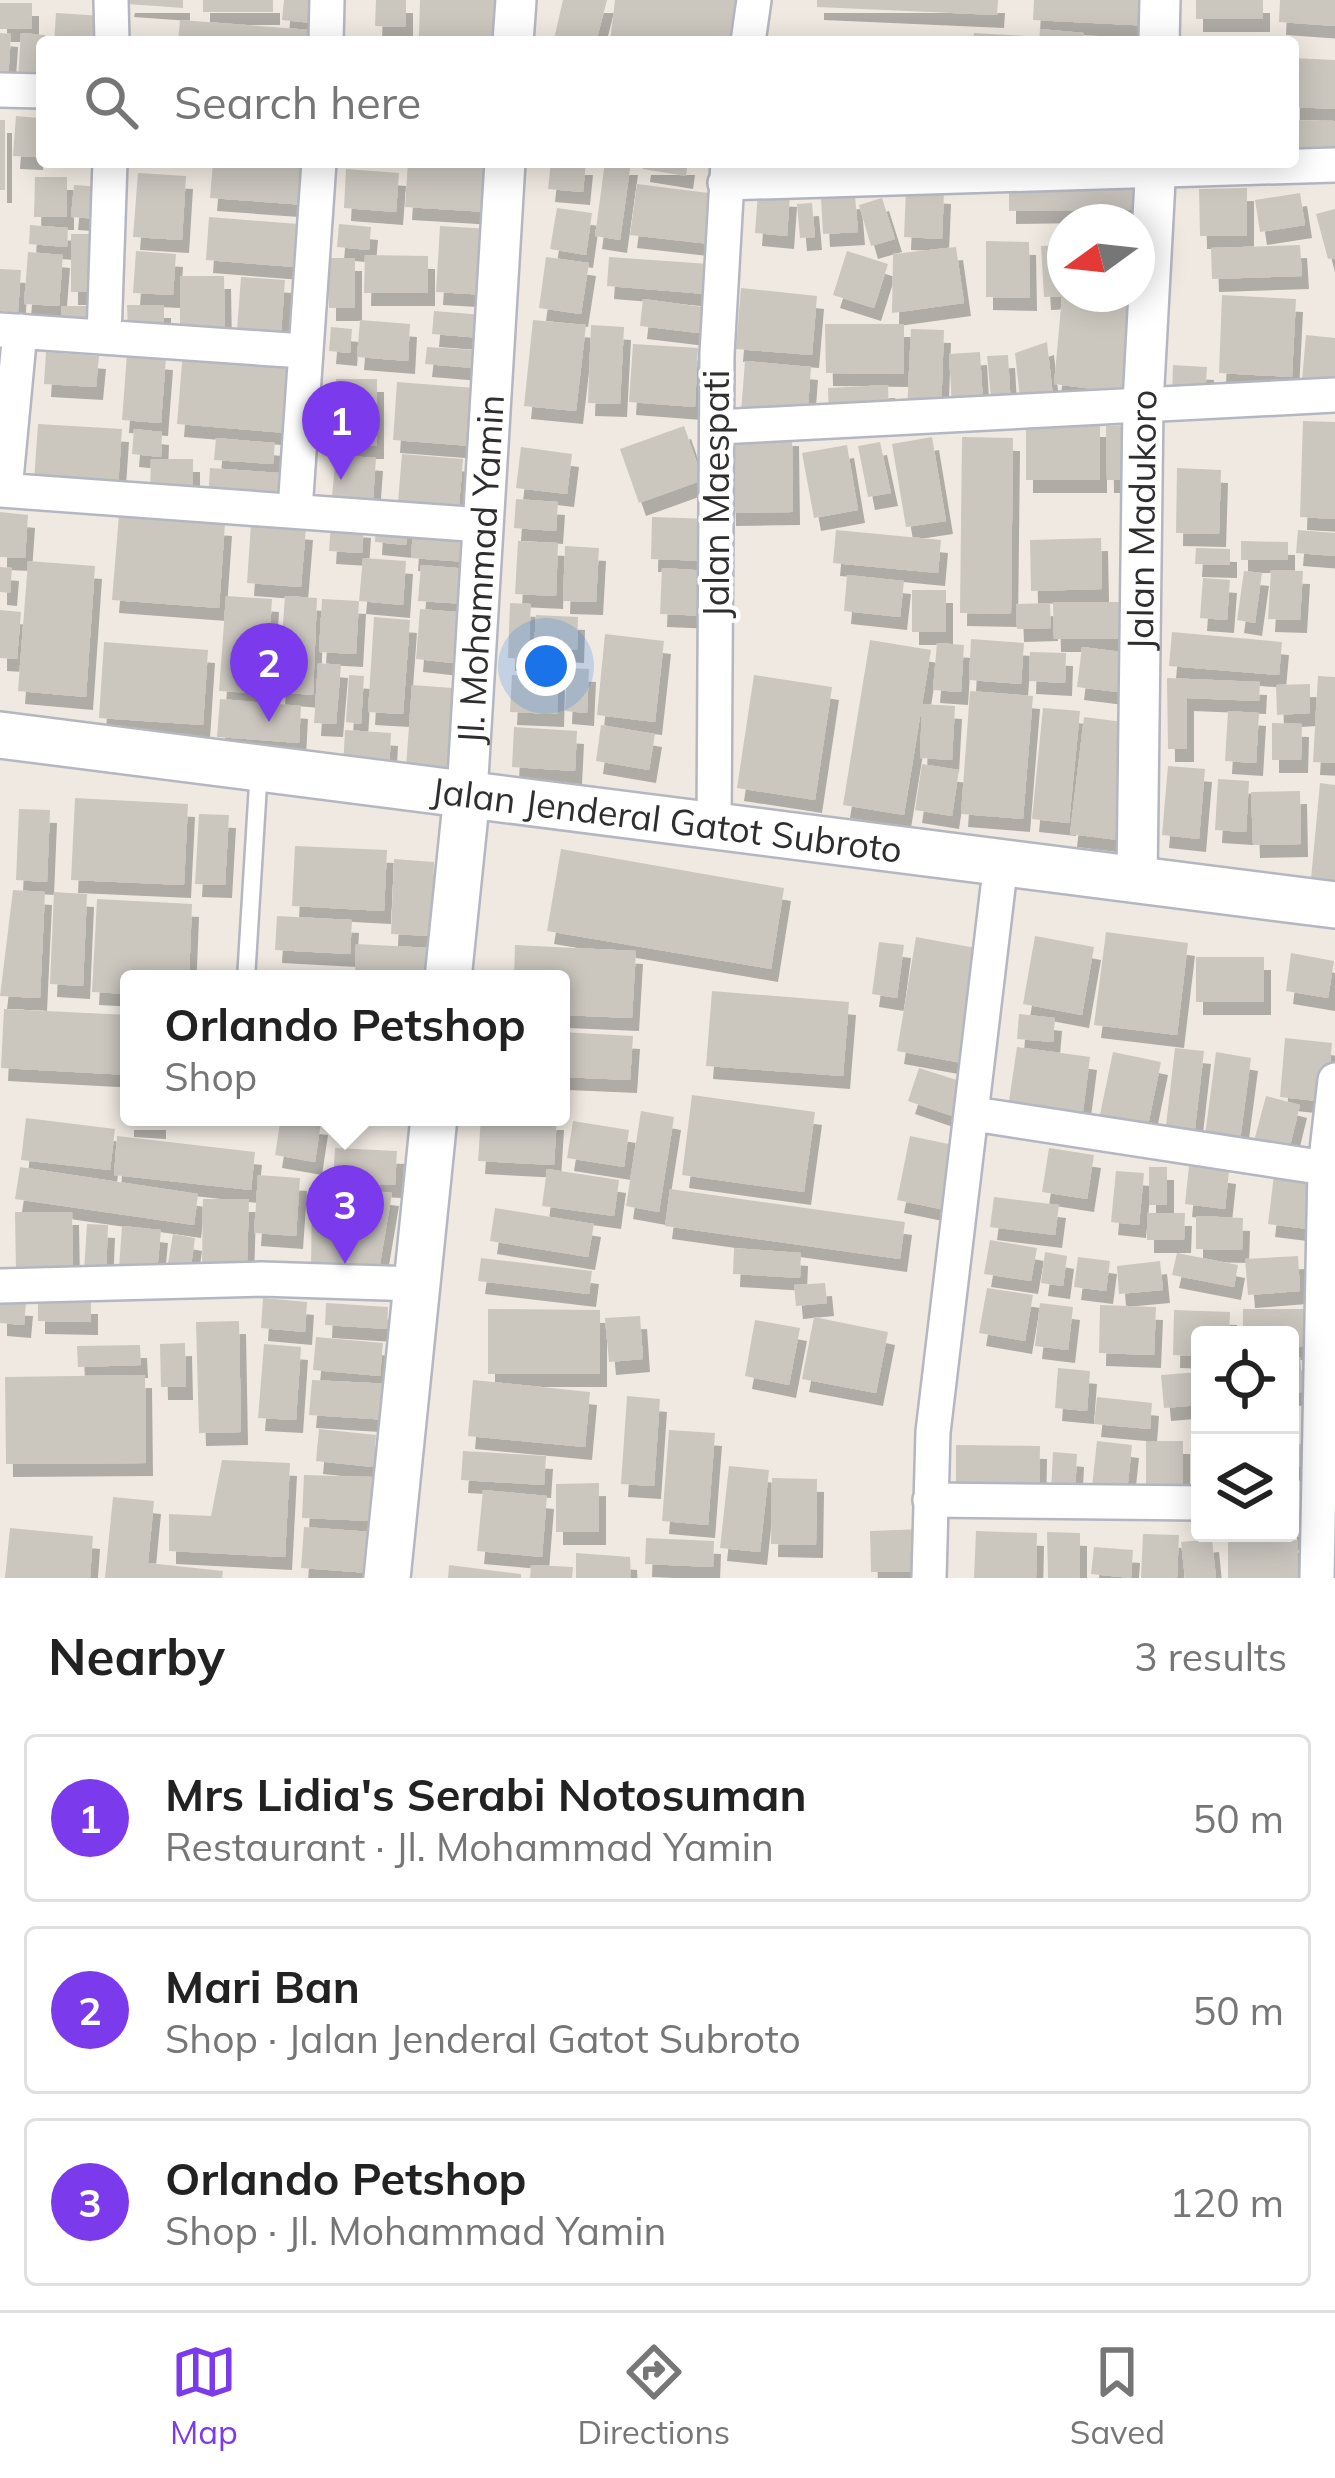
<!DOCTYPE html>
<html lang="en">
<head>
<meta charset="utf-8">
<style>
  body { margin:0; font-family:Mulish,sans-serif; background:#f2f2f2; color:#222 }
  .controls { position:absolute; right:36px; bottom:36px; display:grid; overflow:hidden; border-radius:12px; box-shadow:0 6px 30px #0003 }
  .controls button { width:108px; height:108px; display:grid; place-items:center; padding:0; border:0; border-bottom:3px solid #e0e0e0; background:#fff; color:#222; font:60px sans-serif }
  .compass { position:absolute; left:1047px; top:204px; width:108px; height:108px; border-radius:50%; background:#fff; box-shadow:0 6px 30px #0003; rotate:255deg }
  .you { position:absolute; left:546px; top:666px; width:42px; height:42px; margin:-30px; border:9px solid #fff; border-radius:50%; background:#1a73e8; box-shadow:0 0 0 18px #1a73e833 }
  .badge { display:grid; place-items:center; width:78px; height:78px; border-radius:50%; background:#7c3aed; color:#fff; font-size:39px; font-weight:700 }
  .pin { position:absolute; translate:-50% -99px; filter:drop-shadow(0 3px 6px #0008) }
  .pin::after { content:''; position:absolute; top:63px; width:42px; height:36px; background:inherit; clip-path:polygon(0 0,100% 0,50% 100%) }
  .popup { position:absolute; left:120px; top:970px; width:450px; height:156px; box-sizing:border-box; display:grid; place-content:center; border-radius:12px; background:#fff; filter:drop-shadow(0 3px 9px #0005); font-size:39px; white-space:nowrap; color:#767676 }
  .popup b { font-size:45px; color:#222 }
  .popup::after { content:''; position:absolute; left:50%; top:100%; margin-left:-24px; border:24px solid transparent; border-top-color:#fff }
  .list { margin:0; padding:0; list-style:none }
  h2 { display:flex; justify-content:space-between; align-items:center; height:156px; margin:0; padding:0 48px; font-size:51px }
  h2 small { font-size:39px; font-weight:400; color:#767676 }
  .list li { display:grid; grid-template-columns:78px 1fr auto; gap:36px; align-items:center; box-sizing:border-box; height:168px; margin:0 24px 24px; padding:0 24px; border:3px solid #e0e0e0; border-radius:12px }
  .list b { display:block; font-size:45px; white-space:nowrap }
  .list p { margin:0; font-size:39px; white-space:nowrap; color:#767676 }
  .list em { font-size:39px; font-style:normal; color:#767676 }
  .icon { flex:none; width:66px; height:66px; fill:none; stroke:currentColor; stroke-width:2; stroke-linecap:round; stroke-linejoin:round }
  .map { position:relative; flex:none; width:1335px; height:1578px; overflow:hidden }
  .search { position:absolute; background:#fff; box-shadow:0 6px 30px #0003; left:36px; right:36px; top:36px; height:132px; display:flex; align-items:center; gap:30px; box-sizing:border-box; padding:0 42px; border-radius:12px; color:#767676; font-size:45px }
  .sheet { height:732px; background:#fff }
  nav { display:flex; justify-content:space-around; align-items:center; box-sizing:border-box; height:168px; border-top:3px solid #e0e0e0; background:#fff; font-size:33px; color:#767676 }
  nav a { display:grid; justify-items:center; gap:6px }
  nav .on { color:#7c3aed }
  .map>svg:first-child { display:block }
  .building { fill:#cbc7bf; filter:url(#shadow) }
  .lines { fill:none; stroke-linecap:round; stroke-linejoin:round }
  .service-casing { stroke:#b4b7c1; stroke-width:21 }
  .minor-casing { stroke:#b4b7c1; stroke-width:38 }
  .tertiary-casing { stroke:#b4b7c1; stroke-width:44 }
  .secondary-casing { stroke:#b4b7c1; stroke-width:50 }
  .service { stroke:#fff; stroke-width:16 }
  .minor { stroke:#fff; stroke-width:33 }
  .tertiary { stroke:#fff; stroke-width:39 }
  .secondary { stroke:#fff; stroke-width:45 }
  .labels { text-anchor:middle; stroke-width:9; stroke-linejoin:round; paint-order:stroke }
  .street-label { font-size:36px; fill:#2e2e2e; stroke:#fff }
</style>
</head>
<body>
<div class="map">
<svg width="1335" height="1578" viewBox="0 0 1335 1578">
  <defs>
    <filter id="shadow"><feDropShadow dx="7" dy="13" stdDeviation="0" flood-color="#0004"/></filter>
  </defs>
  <rect width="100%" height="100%" fill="#efe9e1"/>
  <path class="building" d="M128,0h55v8l-56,-4z
    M203,0h70v12h-70z
    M284,0h31l-2,23 -31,-3z
    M376,0h30v27l-31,-1z
    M420,0h81l-1,37 -81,-1z
    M563,0h44l-11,42 -42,-3z
    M615,0h122l-5,42h-122z
    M817,0h181l-1,15 -180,-8z
    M1034,0h120l-2,26 -119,-6z
    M1196,0h67v19h-67z
    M1280,0h55v26l-56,-4z
    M0,3h32v26h-32z
    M56,13l47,3 -2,26h-47z
    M180,20l131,10 -1,12h-132z
    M1040,29l44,4v9h-45z
    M0,33l11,1 -3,47 -8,-1z
    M21,33l24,2 -3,44 -24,-1z
    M974,33l53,3 -1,6h-53z
    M1293,58l42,2v49l-42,-2z
    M16,116l23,2 -3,39 -23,-1z
    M0,120h5v70h-5z
    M1293,120l42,1v32l-42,-1z
    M213,162l96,3 -3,40 -96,-7z
    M408,162h82l-3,50 -82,-5z
    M551,162h35l-3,30 -35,-3z
    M605,162h26l-11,78 -25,-4z
    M644,162h44l-2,14 -43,-7z
    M346,169l53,4 -3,39 -52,-4z
    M138,173l48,3 -4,64 -49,-3z
    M35,177h32v40h-33z
    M637,184l79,10 -6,50 -80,-9z
    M74,185l28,2 -2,32 -29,-2z
    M1247,188v48h-47l-1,-47z
    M906,189l38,2 -2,48 -38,-2z
    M1151,189v20l-142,2v-21z
    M758,192l32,2 -3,42 -32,-3z
    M1300,193l5,32 -45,7 -5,-32z
    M855,196l3,36 -35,2 -2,-36z
    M882,198l13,41 -24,7 -12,-41z
    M812,203l3,34 -15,1 -3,-34z
    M557,208l35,5 -6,42 -36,-6z
    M1335,209v49l-7,1 -12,-45z
    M209,217l90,7 -4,43 -89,-7z
    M339,224l32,3 -2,23 -32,-3z
    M30,225l38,3 -1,19 -38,-3z
    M440,226l50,3 -3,66 -51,-3z
    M71,234h27v58h-27z
    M986,241l43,1 1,56 -44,-1z
    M1065,245v51l-21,1 -3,-51z
    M1300,245l2,31 -90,3 -1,-31z
    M956,247l8,56 -72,10 1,-59z
    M136,251l40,3 -3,41 -40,-2z
    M847,251l41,13 -14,44 -41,-13z
    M28,252l35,3 -4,51 -35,-2z
    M365,255l63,1v37h-64z
    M546,257l43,6 -8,51 -42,-6z
    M609,257l100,7 -3,30 -99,-8z
    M329,258h26v50h-26z
    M0,269l21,1 -3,42 -18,-1z
    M180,276h44l1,58h-45z
    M241,277l44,3 -4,54 -44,-3z
    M741,288l76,8 -5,59 -76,-6z
    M1222,295l74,4 -4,78 -73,-4z
    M1062,296l79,8 -9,90 -78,-10z
    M643,299l67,9 -3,26 -67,-8z
    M127,305h37v27l-36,-1z
    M61,306h39v26h-39z
    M434,311l50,4 -2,23 -50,-4z
    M360,320l50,4 -2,37 -51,-4z
    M533,320l53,5 -10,86 -52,-5z
    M825,324h79v50l-78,-1z
    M591,325l33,2 -4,77 -32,-1z
    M331,327l21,2 -2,24 -21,-2z
    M911,329l33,1 -3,83 -34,-1z
    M1306,335l29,3v45l-33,-3z
    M1047,342l6,54 -32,11 -6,-54z
    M633,344l65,4 -3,59 -66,-5z
    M427,347l48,3 -2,18 -48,-4z
    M183,351l109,9 -5,73 -110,-9z
    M46,352l53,4 -3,31 -52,-3z
    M980,352l3,51 -31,3 -3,-52z
    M127,354l39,3 -5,66 -39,-3z
    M1008,355l3,53 -19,1 -5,-53z
    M745,361l66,6 -4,52 -66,-7z
    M1173,365l34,2 -2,30 -33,-1z
    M336,379h41v67h-41z
    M397,382l78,6 -4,58 -78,-6z
    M888,385l1,30 -60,3 -1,-30z
    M1303,421l32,1v97l-35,-2z
    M38,424l84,5 -4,58 -84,-6z
    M1026,424h74v56h-74z
    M1134,425l2,55h-29l-1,-54z
    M684,426l19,54 -64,23 -19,-54z
    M134,429l28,3 -1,25 -29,-3z
    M792,433l1,79 -64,1 -2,-79z
    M932,437l14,84 -40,6 -14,-83z
    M962,437l51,1 -2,176 -51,-1z
    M216,438l59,5 -2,21 -59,-4z
    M880,442l11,51 -23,4 -10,-51z
    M847,445l11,65 -44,8 -12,-65z
    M521,447l51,7 -5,40 -51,-6z
    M402,454l61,5 -4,47 -61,-4z
    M336,455l40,3 -3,41 -41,-3z
    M151,459h42v35h-43z
    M210,468l69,5 -2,30 -69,-4z
    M1177,468l44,2 -2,64 -43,-1z
    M516,499l42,3 -2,29 -42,-3z
    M0,512l28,3 -3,43 -25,-1z
    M119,515l106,8 -6,85 -107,-8z
    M652,517l58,2 -2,42 -57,-2z
    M331,522l33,3 -2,28 -33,-2z
    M251,523l55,4 -5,60 -54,-4z
    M376,523l32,2 -2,20 -31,-3z
    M413,530l56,4 -2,28 -56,-4z
    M836,530l105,10 -3,33 -105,-10z
    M1298,530l37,3v23l-39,-3z
    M1101,538l1,51 -71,2 -1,-51z
    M518,541l40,2 -2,53 -41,-2z
    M1241,541l47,1v18h-47z
    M565,546l34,2 -3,54 -33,-1z
    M1196,548l34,1v16l-35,-1z
    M363,558l43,3 -3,44 -44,-4z
    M28,561l67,5 -9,131 -68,-6z
    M421,565l48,4 -3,35 -48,-3z
    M0,567l12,1 -2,25 -10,-1z
    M662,568l48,3 -2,45 -48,-2z
    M1271,570l32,1 -3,49 -32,-1z
    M1244,571l18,2 -7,50 -18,-3z
    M847,575l57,6 -4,36 -56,-6z
    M1203,578l27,2 -3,40 -27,-2z
    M912,590h34v42h-34z
    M226,596l46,3 -6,95 -47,-3z
    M285,596l32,2 -4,97 -35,-3z
    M322,599l37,2 -3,53 -37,-2z
    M1053,602h78v37h-77z
    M510,603l21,1 -3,55 -20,-1z
    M1050,603l1,25 -34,1 -1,-25z
    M420,609l37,3 -4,51 -37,-4z
    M0,610l21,2 -4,47 -17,-1z
    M536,615l42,2 -1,33 -43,-2z
    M374,617l36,3 -7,94 -35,-2z
    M1172,632l110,10 -3,33 -110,-9z
    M605,634l59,7 -9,81 -58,-7z
    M971,639l53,4 -3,41 -52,-4z
    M870,640l61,10 -27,165 -61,-10z
    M104,642l104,8 -5,75 -104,-7z
    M937,643l27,2 -3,47 -28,-2z
    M1082,647l48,6 -5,40 -48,-6z
    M1030,652l36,1 -1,30 -36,-2z
    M318,663l23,2 -5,59 -22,-1z
    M567,668l22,1 -2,44 -22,-2z
    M349,675l15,1 -3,48 -15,-2z
    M512,675l46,2 -1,37 -47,-2z
    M754,675l78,12 -17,113 -78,-12z
    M1318,676l17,1v86l-22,-1z
    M1167,678l93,4 -1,19 -72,-3v51h-19z
    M1310,684v29l-33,2 -1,-30z
    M412,685l54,4 -6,83 -54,-5z
    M970,691l63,5 -10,123 -62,-5z
    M220,699l81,7 -2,37 -82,-6z
    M922,704l33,2 -3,54 -32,-2z
    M1043,708l37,3 -11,112 -37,-4z
    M1228,711l31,2 -3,50 -31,-2z
    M1084,717l47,6 -13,117 -48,-6z
    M1272,723l30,1 -1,36h-29z
    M601,725l54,9 -6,36 -53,-9z
    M514,727l63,4 -2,40 -63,-4z
    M345,730l46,3 -2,39 -46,-4z
    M922,764l37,6 -7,46 -37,-6z
    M1168,766l37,3 -6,70 -37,-4z
    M1218,779l31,2 -3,51 -31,-2z
    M1320,783l15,2v96l-24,-2z
    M1300,791l1,53 -48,1 -2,-53z
    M75,798l113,6 -4,81 -113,-5z
    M19,809l31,1 -3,72 -31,-2z
    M199,814l30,1 -4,70 -30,-1z
    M295,846l92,4 -3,61 -92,-5z
    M561,849l223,39 -13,81 -224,-38z
    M394,859l40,3 -3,74 -40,-2z
    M13,890l32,2 -5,106 -40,-2z
    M54,892l33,2 -4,92 -33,-2z
    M97,899l95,5 -3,75h-60v15l-37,-2z
    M277,916l75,4 -2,34 -75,-4z
    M1106,932l82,11 -11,92 -83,-10z
    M1035,936l59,11 -12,68 -59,-11z
    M916,937l65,12 -19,114 -65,-12z
    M879,942l25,3 -7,53 -25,-4z
    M356,944l75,4 -1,31 -75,-3z
    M515,945l121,6 -4,67 -71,-3v-36h-47z
    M1291,953l43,8 -6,37 -42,-7z
    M1196,957h68v45h-68z
    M712,991l137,11 -6,74 -137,-10z
    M4,1009l125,6v60l-128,-7z
    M1019,1014l36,4 -2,24 -36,-3z
    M561,1032l72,4 -3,44 -69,-3z
    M1285,1038l47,5 -5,59 -47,-5z
    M1017,1047l73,10 -8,62 -74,-11z
    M1175,1048l29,3 -10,86 -29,-3z
    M1113,1052l48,10 -15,73 -48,-11z
    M1216,1052l35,6 -12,90 -35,-5z
    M919,1068l44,14 -11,34 -44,-15z
    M692,1095l123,17 -11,80 -122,-17z
    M1266,1096l34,9 -12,49 -35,-9z
    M641,1111l33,6 -15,95 -33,-6z
    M127,1117h32v9l-32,-2z
    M281,1117l40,5 -6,40 -40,-7z
    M481,1117h76l-3,48 -76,-4z
    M26,1118l89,11 -5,41 -89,-10z
    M573,1121l56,9 -5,37 -57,-9z
    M117,1136l138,16 -4,38 -137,-15z
    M910,1136l53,11 -13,64 -53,-11z
    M335,1148l62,3 -2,34 -62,-3z
    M1049,1148l45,7 -7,44 -45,-7z
    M1189,1166l40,5 -4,38 -40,-5z
    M20,1167l178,27 -4,31 -179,-26z
    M1149,1167h18v38h-18z
    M547,1169l72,11 -5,36 -72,-10z
    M1116,1171l28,2 -5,52 -28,-3z
    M258,1175l42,3 -4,58 -42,-3z
    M1274,1175l48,6 -6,49 -48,-6z
    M312,1184l80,9 -14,83 -67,-4z
    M670,1189l235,33 -5,37 -235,-33z
    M994,1197l65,8 -4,30 -65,-8z
    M203,1199h46l-2,66 -45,-1z
    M495,1208l99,16 -6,33 -98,-16z
    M15,1212h57l1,57 -57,1z
    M1147,1213h38l-1,27h-37z
    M1196,1216l47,2 -1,32 -46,-1z
    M87,1224l21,1 -2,48 -22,-1z
    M122,1226l39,4 -4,42 -38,-4z
    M173,1234l22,4 -5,35 -23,-4z
    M990,1240l47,8 -6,33 -47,-7z
    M734,1248l67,5 -1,25 -67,-4z
    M1045,1252l22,4 -4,30 -22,-3z
    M1177,1253l61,12 -4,22 -62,-12z
    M1298,1256l2,35 -52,4 -3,-36z
    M1078,1257l32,4 -4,30 -32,-4z
    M481,1258l111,13 -3,23 -111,-13z
    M1160,1261l3,29 -44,4 -2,-28z
    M825,1283l2,20 -31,3 -2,-21z
    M987,1288l46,7 -8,46 -46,-8z
    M263,1298l44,4 -2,30 -44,-4z
    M38,1301h53v21l-53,-1z
    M0,1302l26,1 -2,22 -24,-2z
    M326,1303l62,4 -1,22 -62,-4z
    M1040,1303l33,4 -5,43 -33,-4z
    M1100,1305l56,2 -2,48 -55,-2z
    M488,1309l112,1v64h-112z
    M1243,1309h63v38h-16v-12h-47z
    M1174,1310l56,2 -1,23h-29v21l-27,-1z
    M640,1316l3,43 -34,3 -4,-44z
    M814,1317l74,15 -12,61 -74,-14z
    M755,1320l45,8 -11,57 -44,-9z
    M239,1321l2,111 -42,1 -3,-111z
    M316,1337l67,6 -3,33 -67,-6z
    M185,1343l1,44h-25l-1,-43z
    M264,1344l37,3 -5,73 -38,-2z
    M140,1345l1,20 -63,2 -1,-21z
    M1300,1357l3,35 -13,1v-35z
    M1058,1368l32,3 -3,40 -32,-3z
    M1200,1372v33l-36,3 -3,-33z
    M145,1375l1,88 -140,1 -1,-87z
    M312,1380l79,4 -2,36 -80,-5z
    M473,1380l117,12 -5,55 -117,-11z
    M627,1396l33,3 -6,87 -33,-2z
    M1097,1397l55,6 -2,26 -56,-5z
    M1193,1420h7v58h-6z
    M319,1429l57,6 -3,32 -57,-6z
    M669,1430l46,3 -7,92 -46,-4z
    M1097,1441l35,4 -6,56 -35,-5z
    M1146,1441h37v47l-37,1z
    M1314,1443l2,22 -26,3v-23z
    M956,1445l84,1 -1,55 -83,-1z
    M463,1451l83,5 -2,29 -83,-5z
    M1053,1452l24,2 -2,40 -24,-1z
    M222,1460l68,3 -5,94 -116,-6v-37l42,2z
    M729,1466l40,4 -9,82 -40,-4z
    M304,1475l68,2 -1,44 -69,-3z
    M772,1478l45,1 -1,66 -45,-1z
    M599,1483v49h-43v-48z
    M483,1490l64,6 -5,61 -65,-6z
    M113,1497l41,4 -6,62 75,8 -1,7h-117z
    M1290,1511h14l-1,26h-13z
    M304,1527l68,5 -3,41 -68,-5z
    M10,1528l83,8 -3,42h-85z
    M922,1529l1,42 -52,1 -1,-41z
    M976,1531l61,2 -1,45h-62z
    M1047,1532l33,1v45h-32z
    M1143,1534l36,1 -2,43h-36z
    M646,1538l68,3 -1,26 -68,-3z
    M1212,1539l4,39h-31l-4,-36z
    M1228,1540h70v38h-70z
    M1094,1547l39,3 -2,28 -40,-4z
    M576,1553l54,4 1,21h-55z
    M449,1565l72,9v4h-73z
    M531,1565l42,2 -1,11h-42z"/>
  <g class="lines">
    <g class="service-casing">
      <path id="service" d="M246,979l13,-211"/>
    </g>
    <g class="minor-casing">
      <path id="minor" d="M111,0l1,42
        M326,42l1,-42
        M748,42l6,-42
        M0,90l42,1
        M725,183l610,-18
        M0,330l303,21
        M104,337l6,-175
        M718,427l617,-32
        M0,490l482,35
        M5,490l15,-159
        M295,510l24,-348
        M714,826l3,-472 11,-192
        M974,1114l351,54
        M0,1286l261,-7 156,5
        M930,1500l270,3
        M929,1578l4,-146 68,-570
        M1317,1578l8,-410 10,-88"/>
    </g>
    <g class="tertiary-casing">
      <g id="tertiary">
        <path d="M513,42l3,-42"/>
        <path d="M1159,42l1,-42"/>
        <path id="s1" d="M467,794l38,-632"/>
        <path id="s2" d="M1137,880l6,-476 13,-242"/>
      </g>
    </g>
    <g class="secondary-casing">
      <g id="secondary">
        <path id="s3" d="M0,735l1335,170"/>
        <path d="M448,979l19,-185"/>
        <path d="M387,1578l47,-461"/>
      </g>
    </g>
    <use href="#service" class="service"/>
    <use href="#minor" class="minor"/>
    <use href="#tertiary" class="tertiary"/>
    <use href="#secondary" class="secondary"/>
  </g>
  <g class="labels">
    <g class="street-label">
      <text transform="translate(716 494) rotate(-90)" y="13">Jalan Maespati</text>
      <text dy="13" stroke="none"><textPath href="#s2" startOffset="360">Jalan Madukoro</textPath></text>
      <text dy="13" stroke="none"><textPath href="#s1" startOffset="225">Jl. Mohammad Yamin</textPath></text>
      <text dy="13" stroke="none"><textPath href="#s3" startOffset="672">Jalan Jenderal Gatot Subroto</textPath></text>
    </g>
  </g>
</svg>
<div class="controls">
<button><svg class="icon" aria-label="locate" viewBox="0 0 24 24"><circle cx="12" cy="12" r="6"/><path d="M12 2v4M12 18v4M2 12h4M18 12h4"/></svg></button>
<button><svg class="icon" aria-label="layers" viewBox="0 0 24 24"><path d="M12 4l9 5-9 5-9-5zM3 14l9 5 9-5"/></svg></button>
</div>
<svg class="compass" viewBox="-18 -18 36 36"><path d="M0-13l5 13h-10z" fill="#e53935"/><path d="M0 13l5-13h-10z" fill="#767676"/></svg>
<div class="you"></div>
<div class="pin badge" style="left:341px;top:480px">1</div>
<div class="pin badge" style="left:269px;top:722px">2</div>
<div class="pin badge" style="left:345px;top:1264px">3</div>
<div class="popup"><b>Orlando Petshop</b>Shop</div>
<div class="search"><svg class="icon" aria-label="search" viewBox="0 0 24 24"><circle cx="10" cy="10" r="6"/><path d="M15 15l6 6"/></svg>Search here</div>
</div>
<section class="sheet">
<h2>Nearby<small>3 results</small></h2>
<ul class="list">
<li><span class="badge">1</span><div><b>Mrs Lidia's Serabi Notosuman</b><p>Restaurant · Jl. Mohammad Yamin</p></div><em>50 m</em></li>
<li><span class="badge">2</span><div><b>Mari Ban</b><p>Shop · Jalan Jenderal Gatot Subroto</p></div><em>50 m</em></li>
<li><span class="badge">3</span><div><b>Orlando Petshop</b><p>Shop · Jl. Mohammad Yamin</p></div><em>120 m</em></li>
</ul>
</section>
<nav>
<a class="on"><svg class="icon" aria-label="map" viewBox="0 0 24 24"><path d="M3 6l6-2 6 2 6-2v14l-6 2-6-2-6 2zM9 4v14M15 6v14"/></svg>Map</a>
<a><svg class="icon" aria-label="directions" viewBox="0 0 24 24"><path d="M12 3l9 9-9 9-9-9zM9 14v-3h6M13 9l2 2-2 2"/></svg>Directions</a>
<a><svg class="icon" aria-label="saved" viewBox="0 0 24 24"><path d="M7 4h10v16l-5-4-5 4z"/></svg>Saved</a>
</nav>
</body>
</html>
